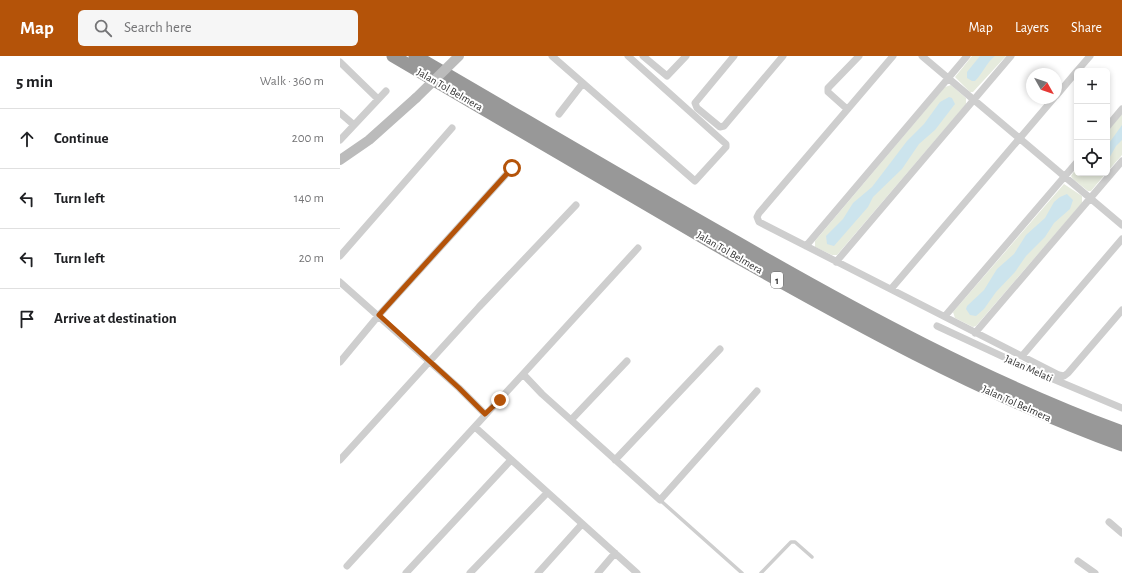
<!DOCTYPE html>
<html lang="en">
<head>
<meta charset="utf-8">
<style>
  body { margin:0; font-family:"Alegreya Sans",sans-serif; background:#f6f6f6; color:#202124 }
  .controls { position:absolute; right:12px; top:12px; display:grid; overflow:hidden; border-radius:6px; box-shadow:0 2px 6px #0003 }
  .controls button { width:36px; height:36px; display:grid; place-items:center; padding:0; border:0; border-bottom:1px solid #e0e0e0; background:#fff; color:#202124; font:20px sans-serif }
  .compass { position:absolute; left:686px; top:12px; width:36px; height:36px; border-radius:50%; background:#fff; box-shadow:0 2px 6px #0003; rotate:130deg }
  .stop { position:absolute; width:12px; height:12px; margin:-9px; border:3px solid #b45309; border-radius:50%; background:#fff }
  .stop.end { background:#b45309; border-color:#fff; box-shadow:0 1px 4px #0008 }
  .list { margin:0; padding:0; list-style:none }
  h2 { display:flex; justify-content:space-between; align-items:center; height:52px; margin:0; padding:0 16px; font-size:17px }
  h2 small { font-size:13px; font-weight:400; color:#757577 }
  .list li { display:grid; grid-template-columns:26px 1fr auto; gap:12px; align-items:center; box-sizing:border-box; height:60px; padding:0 16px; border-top:1px solid #e0e0e0 }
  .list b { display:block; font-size:15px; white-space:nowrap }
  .list em { font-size:13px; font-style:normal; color:#757577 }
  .icon { flex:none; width:22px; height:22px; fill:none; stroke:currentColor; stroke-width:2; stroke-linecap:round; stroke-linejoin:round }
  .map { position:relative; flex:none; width:782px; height:517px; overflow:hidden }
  header { display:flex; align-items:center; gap:24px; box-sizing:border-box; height:56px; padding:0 20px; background:#b45309; color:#fff }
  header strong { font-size:19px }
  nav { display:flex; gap:22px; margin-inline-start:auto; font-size:14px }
  .search { width:280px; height:36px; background:#f6f6f6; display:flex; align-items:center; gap:10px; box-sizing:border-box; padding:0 14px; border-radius:6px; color:#757577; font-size:15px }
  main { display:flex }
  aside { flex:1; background:#fff }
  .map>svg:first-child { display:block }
  .green { fill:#e6ebdd }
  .water { fill:#cce4ed }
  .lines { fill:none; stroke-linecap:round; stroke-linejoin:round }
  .service { stroke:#cecece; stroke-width:3.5 }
  .minor { stroke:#cecece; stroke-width:7 }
  .secondary { stroke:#bbb; stroke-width:10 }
  .motorway { stroke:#989898; stroke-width:13 }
  .secondary-bridge { stroke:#bbb; stroke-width:10 }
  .route { stroke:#b45309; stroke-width:5 }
  .labels { text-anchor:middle; stroke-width:4; stroke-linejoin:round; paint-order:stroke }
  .shield { fill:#fff; stroke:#6f6f6f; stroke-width:1 }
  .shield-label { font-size:10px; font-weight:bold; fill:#313131 }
  .street-label { font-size:11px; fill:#313131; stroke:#fff }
</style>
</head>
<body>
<header>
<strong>Map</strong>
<div class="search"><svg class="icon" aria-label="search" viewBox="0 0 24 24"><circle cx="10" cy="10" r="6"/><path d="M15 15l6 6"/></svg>Search here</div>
<nav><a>Map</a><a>Layers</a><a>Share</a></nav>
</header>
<main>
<aside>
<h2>5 min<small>Walk · 360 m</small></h2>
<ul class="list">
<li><svg class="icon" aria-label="ahead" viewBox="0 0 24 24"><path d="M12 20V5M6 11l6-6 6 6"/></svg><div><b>Continue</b></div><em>200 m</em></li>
<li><svg class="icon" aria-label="left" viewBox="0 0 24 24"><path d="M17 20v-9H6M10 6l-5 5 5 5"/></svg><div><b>Turn left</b></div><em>140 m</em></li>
<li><svg class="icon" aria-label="left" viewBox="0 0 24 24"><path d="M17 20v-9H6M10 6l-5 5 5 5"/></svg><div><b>Turn left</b></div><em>20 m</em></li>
<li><svg class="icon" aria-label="arrive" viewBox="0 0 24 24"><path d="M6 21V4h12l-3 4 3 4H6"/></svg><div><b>Arrive at destination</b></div></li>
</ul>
</aside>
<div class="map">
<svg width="782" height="517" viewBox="0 0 782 517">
  <rect width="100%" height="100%" fill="#fff"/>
  <path class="green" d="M632,0h34l-33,36h-3l-15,-15z
    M611,29l15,13v6l-129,151h-5l-17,-8v-6l130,-154z
    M782,58v41l-15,17v-40z
    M737,111v6h29l-15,18h-3l-15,-12 -2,-3z
    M724,128l18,12v7l-106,123 -3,1 -18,-9 -2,-6z"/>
  <path class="water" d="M640,0h15c-9,7 -12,17 -20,25h-3l-5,-3v-6z
    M609,41l3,1 3,6 -20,26 -16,14 -17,25 -29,28 -5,10 -34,39 -7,-2 -1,-8 17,-17 10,-16 19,-16 35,-46 17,-17 16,-22z
    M782,69v15l-6,6 -9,16v-16z
    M727,138l6,6 -3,9 -16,14 -9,14 -19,19 -11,16 -19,20 -12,17 -8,7 -6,-1 -4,-6 1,-3 17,-16 13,-21 17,-15 12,-19 19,-17 9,-16 6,-5z"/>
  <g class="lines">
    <path class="service" d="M320,444l82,73
      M421,517l30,-31h4l17,15"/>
    <path class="minor" d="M212,0l143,125 31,-34v-3l-98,-88
      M303,0l24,20 19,-20
      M394,0l-39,47 2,5 23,19 4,-1 59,-70
      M553,0l-134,157 -2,4 2,5 300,153 5,1 4,-3 54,-63
      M582,0l200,169
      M0,6l38,37
      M737,15l13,-15
      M716,40l21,-25
      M507,53l-19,-17v-4l31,-32
      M0,57l14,12
      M219,58l24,-31
      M767,71l15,-18
      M0,84l46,-49
      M466,190l161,-190
      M0,200l112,-128
      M496,206l175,-206
      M0,226l119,106 26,26
      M551,233l163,-191
      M605,260l132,-154
      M597,270l97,45 88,37
      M635,277l147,-172
      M682,300l100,-117
      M0,306l39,-47 133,-147
      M183,318l115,-126
      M231,364l56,-59
      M135,371l162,146
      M0,404l139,-153 97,-102
      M275,404l105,-111
      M769,466l13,11
      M738,505l17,12
      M7,510l176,-192 19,20 118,106 97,-109
      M66,517l105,-113
      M130,517l77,-80
      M198,517l44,-49
      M258,517l17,-20"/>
    <path class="secondary" d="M0,104l29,-20 47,-42"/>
    <path class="motorway" d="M53,0c108,63 215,126 323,189 132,75 263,148 406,200
      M75,0c107,62 213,125 321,186 125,72 251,140 386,190"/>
    <path class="secondary-bridge" d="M76,42l43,-42"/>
  </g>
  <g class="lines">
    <path class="route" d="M160,344l-15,14 -26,-26 -80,-73 133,-147"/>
  </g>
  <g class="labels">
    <rect class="shield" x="431" y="216" width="12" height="16" rx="3"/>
    <g class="shield-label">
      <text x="437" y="228">1</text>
    </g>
    <g class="street-label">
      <text transform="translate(110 33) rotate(30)" y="4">Jalan Tol Belmera</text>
      <text transform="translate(390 196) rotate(30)" y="4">Jalan Tol Belmera</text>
      <text transform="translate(689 312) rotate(24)" y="4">Jalan Melati</text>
      <text transform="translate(677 347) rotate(24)" y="4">Jalan Tol Belmera</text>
    </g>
  </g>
</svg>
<div class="controls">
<button>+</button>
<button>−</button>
<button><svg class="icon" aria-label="locate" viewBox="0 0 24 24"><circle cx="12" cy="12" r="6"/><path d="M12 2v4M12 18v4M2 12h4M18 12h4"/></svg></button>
</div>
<svg class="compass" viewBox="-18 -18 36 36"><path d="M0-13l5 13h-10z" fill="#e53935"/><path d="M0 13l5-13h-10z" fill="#757577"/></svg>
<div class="stop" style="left:172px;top:112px"></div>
<div class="stop end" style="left:160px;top:344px"></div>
</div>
</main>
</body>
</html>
